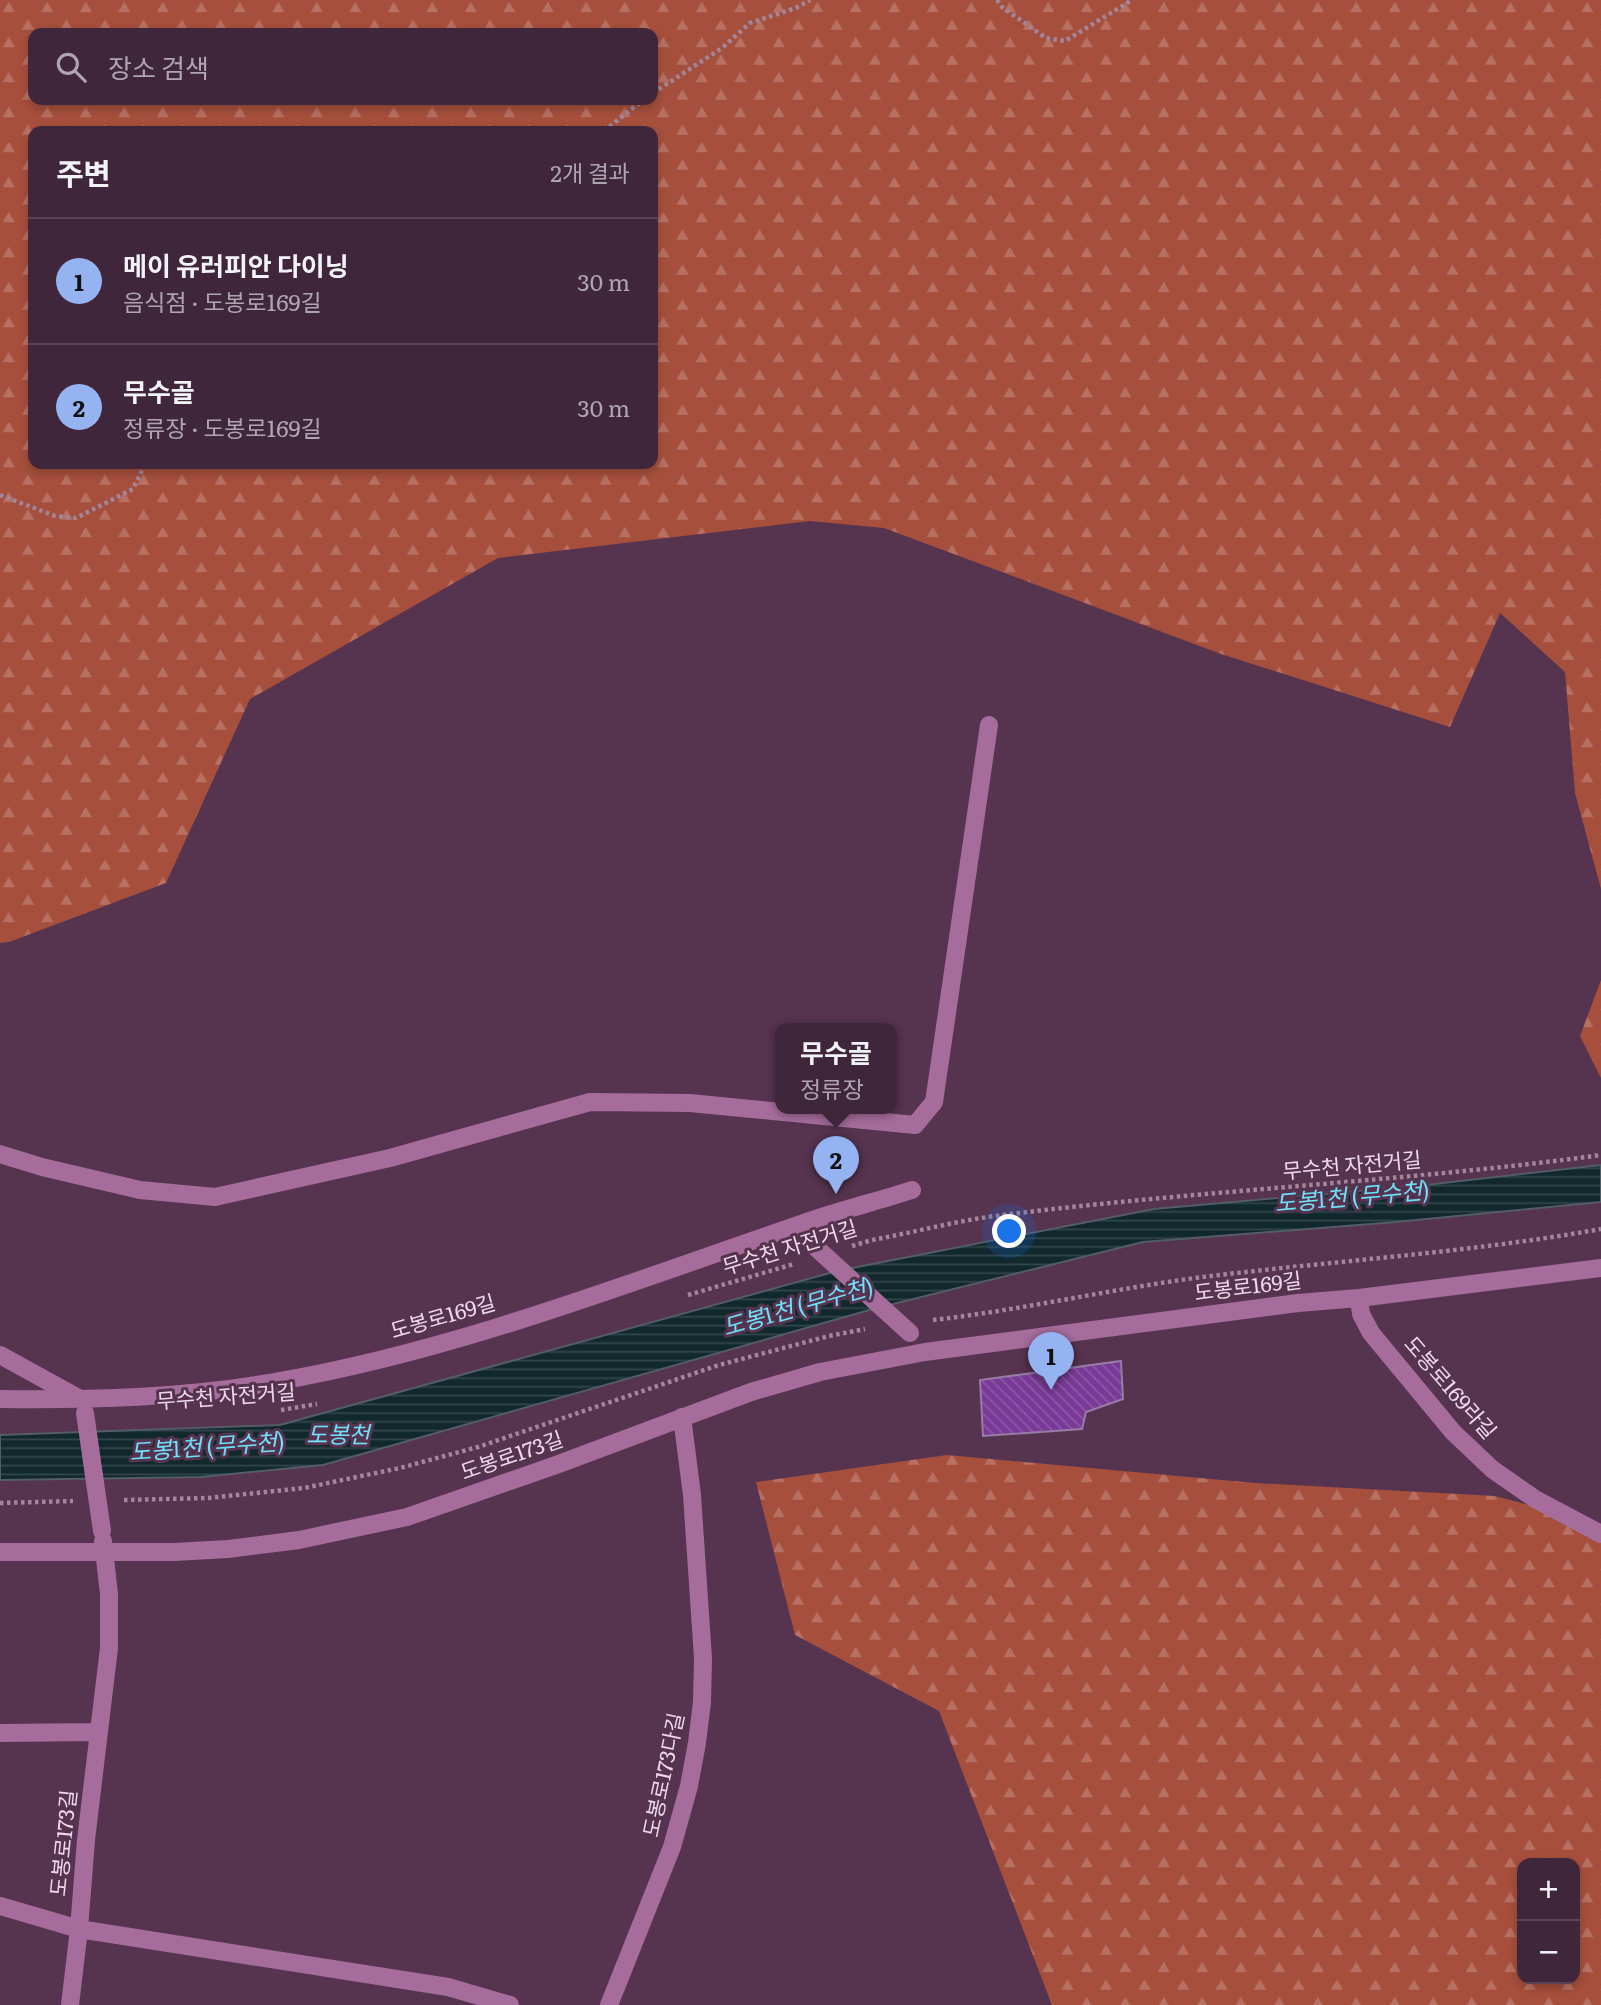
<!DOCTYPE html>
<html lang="ko">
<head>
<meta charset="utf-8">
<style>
  body { margin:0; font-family:Literata,"Noto Sans KR",serif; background:#472e42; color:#f1f3f6 }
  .controls { position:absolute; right:21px; bottom:21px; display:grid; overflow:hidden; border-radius:14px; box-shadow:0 4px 10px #0003 }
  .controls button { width:63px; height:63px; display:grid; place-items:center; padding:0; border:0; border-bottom:2px solid #594355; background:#40263b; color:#f1f3f6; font:35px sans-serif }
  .you { position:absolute; left:1010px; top:1232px; width:24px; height:24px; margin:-18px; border:5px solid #fff; border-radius:50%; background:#1a73e8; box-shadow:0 0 0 10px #1a73e833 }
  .badge { display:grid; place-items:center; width:46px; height:46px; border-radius:50%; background:#95b2f1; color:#111; font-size:23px; font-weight:700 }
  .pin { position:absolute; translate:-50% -58px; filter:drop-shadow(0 2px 4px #0008) }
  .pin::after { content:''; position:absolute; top:37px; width:24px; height:21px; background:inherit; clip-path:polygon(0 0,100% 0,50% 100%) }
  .popup { position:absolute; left:775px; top:1023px; width:122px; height:91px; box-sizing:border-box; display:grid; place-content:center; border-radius:14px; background:#40263b; filter:drop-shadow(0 2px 5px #0005); font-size:23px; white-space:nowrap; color:#aea5af }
  .popup b { font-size:26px; color:#f1f3f6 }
  .popup::after { content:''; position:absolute; left:50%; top:100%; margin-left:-14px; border:14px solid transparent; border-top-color:#40263b }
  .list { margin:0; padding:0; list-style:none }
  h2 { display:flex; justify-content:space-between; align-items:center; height:91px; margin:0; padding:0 28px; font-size:30px }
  h2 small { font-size:23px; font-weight:400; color:#aea5af }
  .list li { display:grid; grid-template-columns:46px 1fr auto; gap:21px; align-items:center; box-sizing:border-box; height:126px; padding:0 28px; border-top:2px solid #594355 }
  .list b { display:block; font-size:26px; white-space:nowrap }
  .list p { margin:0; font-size:23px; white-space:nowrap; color:#aea5af }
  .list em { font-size:23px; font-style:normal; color:#aea5af }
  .icon { flex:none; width:38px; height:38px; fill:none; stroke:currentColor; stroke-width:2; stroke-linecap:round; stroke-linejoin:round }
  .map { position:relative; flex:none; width:1601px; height:2005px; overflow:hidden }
  .search { position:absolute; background:#40263b; box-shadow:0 4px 10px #0003; left:28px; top:28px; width:630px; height:77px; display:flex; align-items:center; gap:18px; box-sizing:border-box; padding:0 24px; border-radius:14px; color:#aea5af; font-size:26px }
  .panel { position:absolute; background:#40263b; box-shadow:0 4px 10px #0003; left:28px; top:126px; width:630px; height:343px; border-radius:14px }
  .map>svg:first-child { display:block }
  .forest { fill:url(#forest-firs); fill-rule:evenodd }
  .water { fill:url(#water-rules); stroke:#535d65; stroke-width:2 }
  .building { fill:url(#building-back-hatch); stroke:#977da6; stroke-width:2 }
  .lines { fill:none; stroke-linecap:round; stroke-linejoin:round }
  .path { stroke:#a2869c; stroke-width:4.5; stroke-dasharray:3.5 3.5; stroke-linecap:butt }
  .minor { stroke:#a66d9c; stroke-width:18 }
  .minor-bridge { stroke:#a66d9c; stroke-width:18 }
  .labels { text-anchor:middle; stroke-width:6; stroke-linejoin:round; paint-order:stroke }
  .street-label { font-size:21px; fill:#eed8e9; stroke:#56334f }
  .water-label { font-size:23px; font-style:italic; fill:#6ee2fb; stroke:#56334f }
</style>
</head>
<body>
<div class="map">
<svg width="1601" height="2005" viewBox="0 0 1601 2005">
  <defs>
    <pattern id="forest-firs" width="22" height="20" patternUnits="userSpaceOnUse" patternTransform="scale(1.75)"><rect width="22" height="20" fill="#a64f3c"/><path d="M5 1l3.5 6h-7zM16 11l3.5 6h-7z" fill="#b77062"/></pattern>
    <pattern id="water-rules" width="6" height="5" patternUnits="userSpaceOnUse" patternTransform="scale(1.75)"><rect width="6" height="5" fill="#11282d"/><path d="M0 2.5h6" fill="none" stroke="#34464b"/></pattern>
    <pattern id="building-back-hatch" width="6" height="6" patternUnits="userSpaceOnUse" patternTransform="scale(1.75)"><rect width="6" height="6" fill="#793a97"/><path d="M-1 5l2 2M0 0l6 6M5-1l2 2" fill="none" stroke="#8c56a6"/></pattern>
  </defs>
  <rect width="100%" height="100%" fill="#56334f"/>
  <path class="forest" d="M0,0h1601v889l-26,-96 -10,-121 -65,-59 -50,114 -229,-73 -337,-126 -74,-7 -312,37 -248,141 -84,184 -157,59 -9,1zM33,33h620v67h-620zM33,131h620v333h-620z
    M1601,980v98l-21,-42z
    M947,1455l308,28 240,13 106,28v481h-549l-113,-294 -144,-76 -39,-153zM1522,1863h53v116h-53z"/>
  <path class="water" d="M1601,1165v37l-205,20 -253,20 -270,67 -550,156 -122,12 -201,3v-45l280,-10 557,-154 317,-62 272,-24z"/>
  <path class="building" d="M1121,1361l2,38 -37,13 -4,17 -99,7 -3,-56z"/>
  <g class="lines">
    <path class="path" d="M997,0l5,7 44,31 19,3 67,-41
      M653,93l69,-45 28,-25 46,-15 14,-8
      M604,131l39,-31
      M0,495l55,21 21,2 57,-29 12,-25
      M852,1246l20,-6c44,-8 87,-20 131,-25 199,-25 399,-33 598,-60
      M688,1295l106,-31
      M933,1320c88,-10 174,-30 262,-42 135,-17 272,-25 406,-49
      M281,1410l36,-6
      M124,1500l84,-2 96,-10 96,-20 78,-21 241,-82 110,-29 36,-7
      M0,1503l73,-2"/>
    <path class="minor" d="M0,1154l42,13 98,23 75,7 175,-39 200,-56 100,1 225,22 19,-23 55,-377
      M1359,1298l2,16 10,19 82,99 39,37 43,30 66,35
      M0,1355l80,44
      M0,1399c92,1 184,-1 274,-17 181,-31 354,-99 527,-158 36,-13 74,-22 111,-34
      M0,1552h174l54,-3 71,-9 108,-23 149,-52 195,-73 69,-20 105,-20 373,-49 61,-5 242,-30
      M0,1733l99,-1
      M0,1906l79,23 369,58 62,18
      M70,2005l9,-76 7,-89 23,-192v-54l-6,-53
      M609,2005l63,-158 17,-61 8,-43 5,-41 1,-44 -11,-163 -10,-78"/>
    <path class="minor-bridge" d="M812,1244l98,89
      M85,1413l17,118"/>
  </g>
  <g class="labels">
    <g class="street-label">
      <text transform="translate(1352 1166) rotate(-5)" y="7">무수천 자전거길</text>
      <text transform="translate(790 1248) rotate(-17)" y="7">무수천 자전거길</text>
      <text transform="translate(1248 1287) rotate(-7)" y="7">도봉로169길</text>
      <text transform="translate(443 1317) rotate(-16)" y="7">도봉로169길</text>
      <text transform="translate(1450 1388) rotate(49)" y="7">도봉로169라길</text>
      <text transform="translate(226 1397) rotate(-4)" y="7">무수천 자전거길</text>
      <text transform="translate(512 1456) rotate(-19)" y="7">도봉로173길</text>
      <text transform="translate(664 1775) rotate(-78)" y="7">도봉로173다길</text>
      <text transform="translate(64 1843) rotate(-84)" y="7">도봉로173길</text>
    </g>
    <g class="water-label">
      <text transform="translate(1352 1197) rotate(-5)" y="8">도봉1천 (무수천)</text>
      <text transform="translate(798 1307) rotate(-16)" y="8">도봉1천 (무수천)</text>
      <text x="338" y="1443">도봉천</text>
      <text transform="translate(207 1447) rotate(-4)" y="8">도봉1천 (무수천)</text>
    </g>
  </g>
</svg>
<div class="controls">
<button>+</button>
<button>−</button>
</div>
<div class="you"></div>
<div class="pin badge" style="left:1051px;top:1390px">1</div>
<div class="pin badge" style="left:836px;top:1194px">2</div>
<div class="popup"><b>무수골</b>정류장</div>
<div class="search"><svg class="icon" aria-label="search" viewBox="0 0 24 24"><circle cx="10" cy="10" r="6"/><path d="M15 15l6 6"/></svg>장소 검색</div>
<section class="panel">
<h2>주변<small>2개 결과</small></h2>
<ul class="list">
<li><span class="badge">1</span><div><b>메이 유러피안 다이닝</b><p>음식점 · 도봉로169길</p></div><em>30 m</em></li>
<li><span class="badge">2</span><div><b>무수골</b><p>정류장 · 도봉로169길</p></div><em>30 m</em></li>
</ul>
</section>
</div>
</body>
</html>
